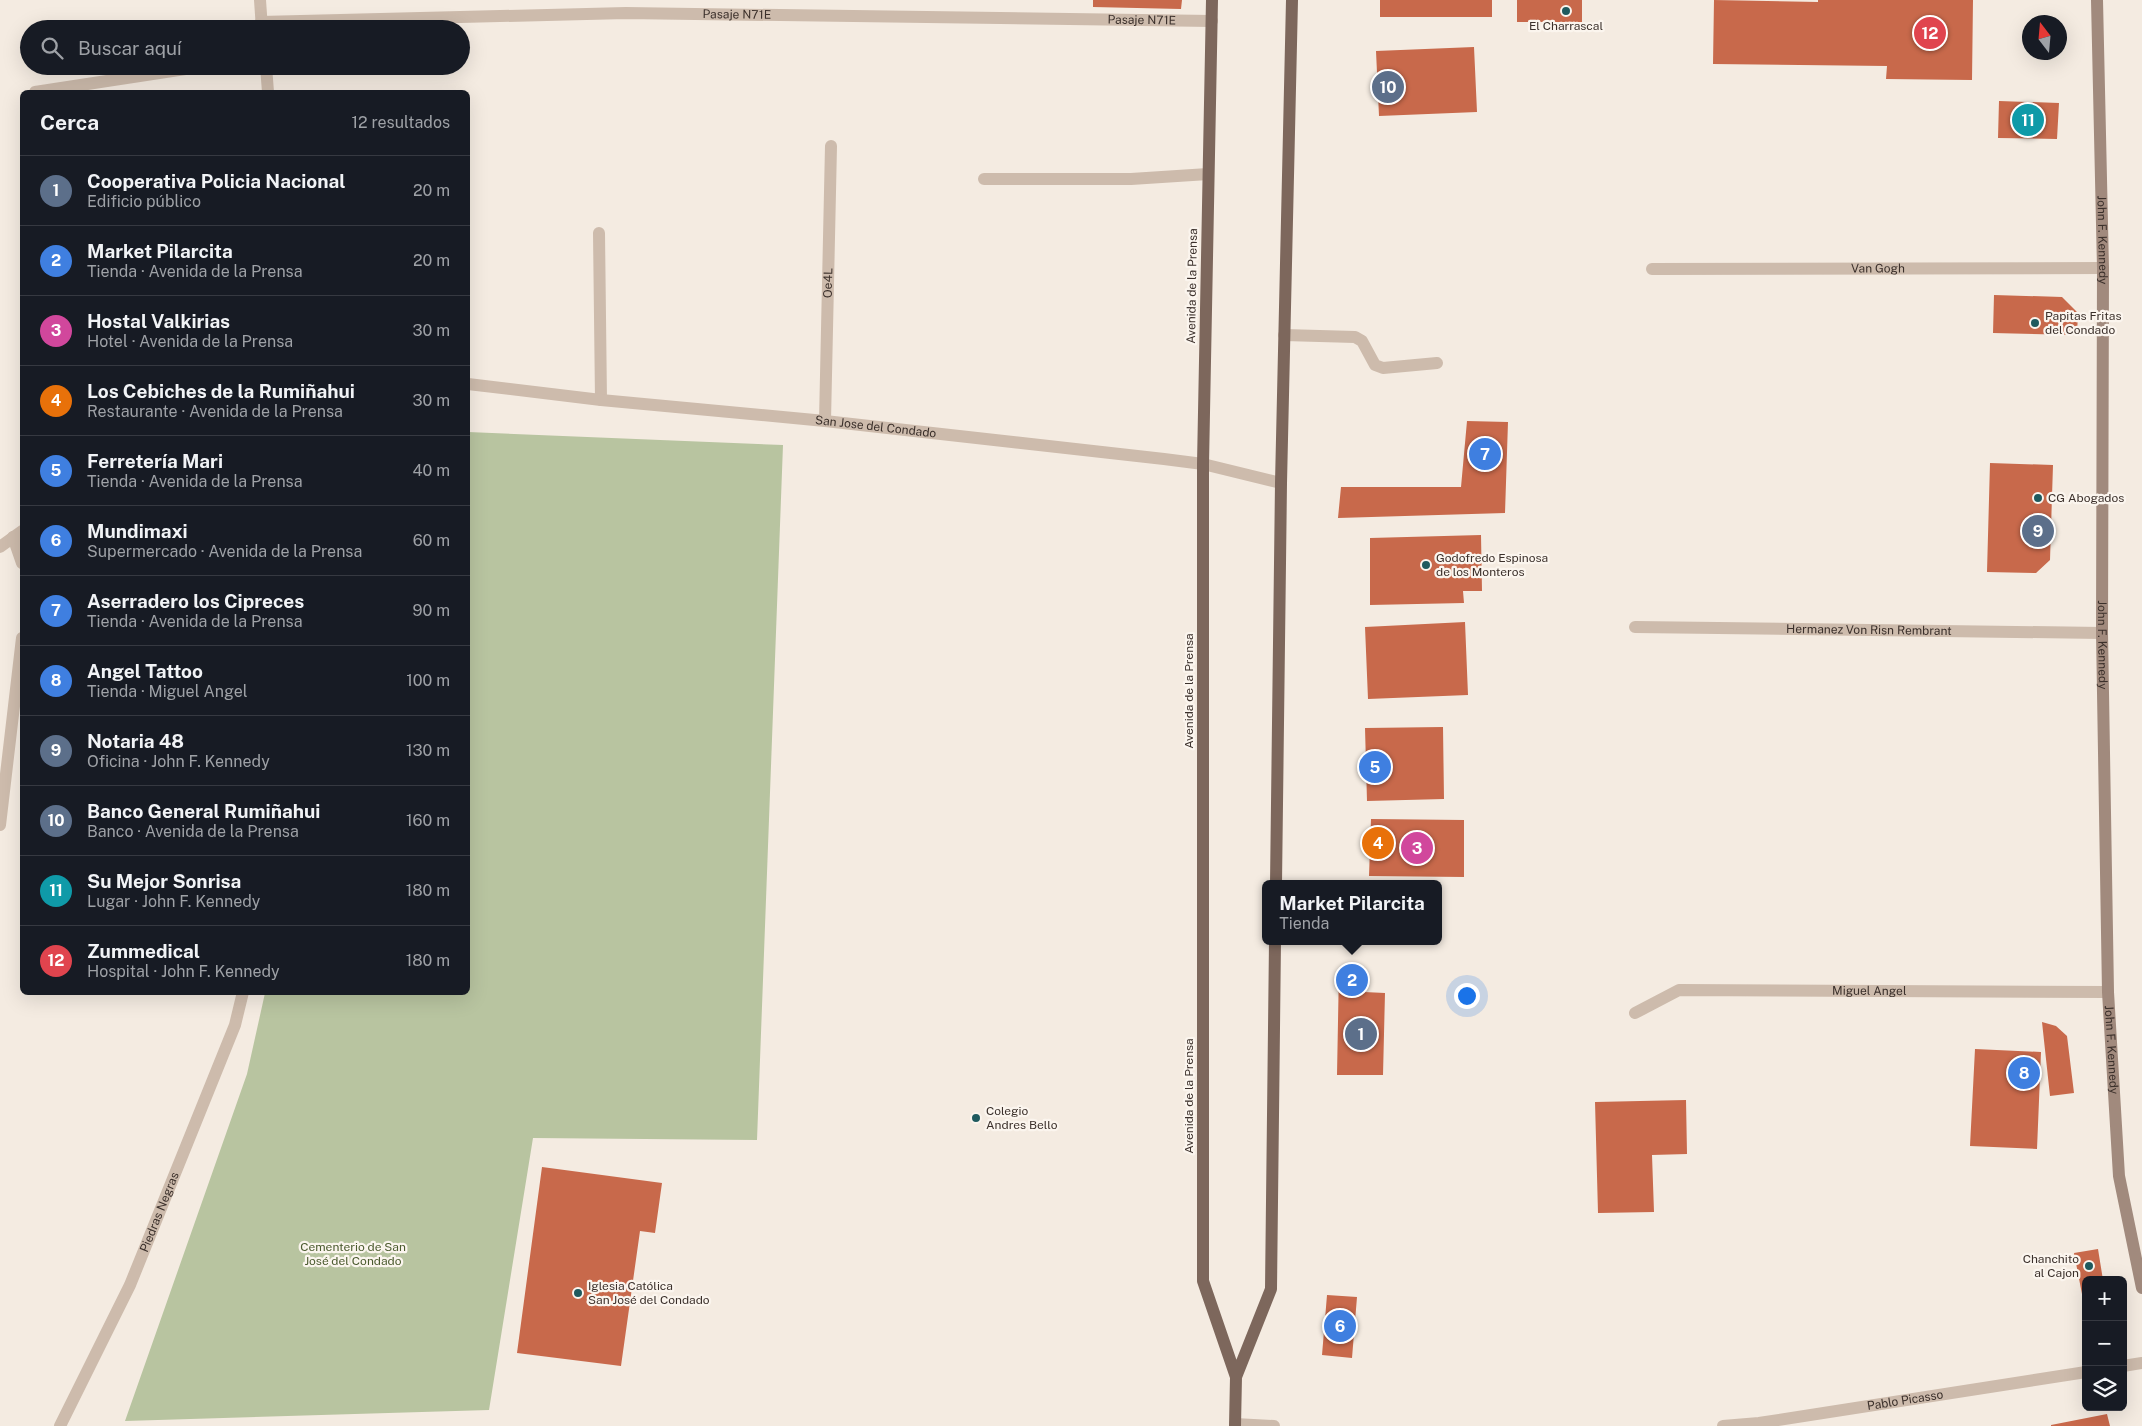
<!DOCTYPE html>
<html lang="es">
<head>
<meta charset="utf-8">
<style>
  body { margin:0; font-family:"Public Sans",sans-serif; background:#20242c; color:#f1f3f6 }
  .controls { position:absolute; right:15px; bottom:15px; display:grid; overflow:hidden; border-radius:8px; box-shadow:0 5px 20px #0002 }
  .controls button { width:45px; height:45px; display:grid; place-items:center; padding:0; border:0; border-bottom:1px solid #363941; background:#171b24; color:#f1f3f6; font:25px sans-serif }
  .compass { position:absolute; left:2022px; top:15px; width:45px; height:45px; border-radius:50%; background:#171b24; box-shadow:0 5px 20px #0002; rotate:344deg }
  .you { position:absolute; left:1466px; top:995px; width:18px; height:18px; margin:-12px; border:4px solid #fff; border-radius:50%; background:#1a73e8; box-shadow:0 0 0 8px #1a73e833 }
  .badge { display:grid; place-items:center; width:32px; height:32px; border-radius:50%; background:#92aeb2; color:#fff; font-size:16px; font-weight:700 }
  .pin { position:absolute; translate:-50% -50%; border:2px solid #fff; box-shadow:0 1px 5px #0006 }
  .popup { position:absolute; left:1262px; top:880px; width:180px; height:65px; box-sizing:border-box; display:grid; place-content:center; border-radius:8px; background:#171b24; filter:drop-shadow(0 1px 4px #0005); font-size:16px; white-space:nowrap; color:#9ea1a6 }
  .popup b { font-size:19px; color:#f1f3f6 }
  .popup::after { content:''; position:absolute; left:50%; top:100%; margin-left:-10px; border:10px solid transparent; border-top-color:#171b24 }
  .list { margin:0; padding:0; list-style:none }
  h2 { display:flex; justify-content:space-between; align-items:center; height:65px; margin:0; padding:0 20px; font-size:21px }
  h2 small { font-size:16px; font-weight:400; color:#9ea1a6 }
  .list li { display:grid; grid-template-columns:32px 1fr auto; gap:15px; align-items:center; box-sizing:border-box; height:70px; padding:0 20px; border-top:1px solid #363941 }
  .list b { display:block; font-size:19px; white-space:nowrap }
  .list p { margin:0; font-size:16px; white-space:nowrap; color:#9ea1a6 }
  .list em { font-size:16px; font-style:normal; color:#9ea1a6 }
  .icon { flex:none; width:28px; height:28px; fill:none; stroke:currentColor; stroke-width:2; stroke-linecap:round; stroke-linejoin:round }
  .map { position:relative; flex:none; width:2142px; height:1426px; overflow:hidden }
  .search { position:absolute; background:#171b24; box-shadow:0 5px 20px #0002; left:20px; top:20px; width:450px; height:55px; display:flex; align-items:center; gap:12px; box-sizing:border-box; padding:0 18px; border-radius:28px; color:#9ea1a6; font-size:19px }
  .panel { position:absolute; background:#171b24; box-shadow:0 5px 20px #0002; left:20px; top:90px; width:450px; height:905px; border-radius:8px }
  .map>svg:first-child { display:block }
  .green { fill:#b8c4a0 }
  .building { fill:#c8694b }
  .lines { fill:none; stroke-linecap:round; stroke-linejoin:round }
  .lane { stroke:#cdbbac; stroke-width:12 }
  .street { stroke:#cdbbac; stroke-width:12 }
  .secondary { stroke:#a18a7d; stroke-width:12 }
  .primary { stroke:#7d675c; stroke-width:12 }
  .poi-dot { fill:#1f5a5e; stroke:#fbf5ee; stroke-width:2 }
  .labels { text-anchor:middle; stroke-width:4.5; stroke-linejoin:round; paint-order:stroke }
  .street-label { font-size:12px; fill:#3b302b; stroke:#fbf5ee }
  .poi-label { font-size:12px; fill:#3b302b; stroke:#fbf5ee; text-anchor:start }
  .park-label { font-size:12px; fill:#4a5a2e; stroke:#fbf5ee }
</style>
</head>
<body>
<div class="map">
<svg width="2142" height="1426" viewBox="0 0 2142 1426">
  <rect width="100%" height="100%" fill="#f4ebe1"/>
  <path class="green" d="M468,432l315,13 -26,695 -224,-2 -44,272 -364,11 122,-347 18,-81 203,-1z"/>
  <path class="building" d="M1093,0h89l-1,9 -88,-2z
    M1380,0h112v17h-112z
    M1517,0h65v22h-65z
    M1714,0l104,2v-2h155l-1,80 -86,-1 1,-13 -174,-2z
    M1474,47l3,65 -98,4 -3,-65z
    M1999,101l60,2 -2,36 -59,-1z
    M1994,295l68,2 16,16 -1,22 -84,-2z
    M1467,421l41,1 -3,91 -167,5 3,-31h120z
    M1990,463l63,2 -3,95 -14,13 -49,-1z
    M1481,535l1,56h-19l1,12 -94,2v-67z
    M1465,622l3,73 -100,4 -3,-72z
    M1443,727l1,72 -77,2 -2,-73z
    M1371,819l93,1v57l-95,-1z
    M1365,967l-1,25 21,1 -2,82h-46l2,-107z
    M2042,1022l14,4 11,10 7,57 -24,3z
    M1975,1049l66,3 -4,97 -67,-3z
    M1686,1100l1,54 -35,1 2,57 -56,1 -3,-111z
    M542,1167l120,16 -7,50 -15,-2 -19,135 -104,-13z
    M2098,1249l5,31h-17v13l-4,1 -8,-41z
    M1327,1295l30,2 -5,61 -30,-3z
    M2107,1414l3,12h-59v-1z"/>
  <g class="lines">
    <path class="lane" d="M35,92l170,-26
      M984,179h147l77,-5
      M599,233l2,167
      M1284,335l71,2 7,4 13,24 8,3 54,-5"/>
    <g class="street">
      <path d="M260,0l2,29"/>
      <path id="s1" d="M261,22l365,-9 586,8"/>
      <path d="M266,66l2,26"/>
      <path id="s2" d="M1652,269l451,-1"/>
      <path id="s3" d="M468,384l133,16 224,21 339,38 39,5 78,19"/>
      <path id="s4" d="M825,421l6,-275"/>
      <path d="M13,537l9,26"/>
      <path d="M0,547l22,-16"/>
      <path id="s5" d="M1635,627l467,6"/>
      <path d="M0,825l22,-187"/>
      <path id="s6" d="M1635,1013l44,-23 429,2"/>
      <path d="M2123,1366l19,-3"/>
      <path d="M1235,1424l39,2"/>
      <path id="s7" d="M60,1426l70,-141 105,-260 8,-33"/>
      <path id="s8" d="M1723,1426l36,-3 327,-51"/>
    </g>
    <path class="secondary" id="s9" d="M2097,0l6,268 -1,365 6,359 11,184 23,112"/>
    <path class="primary" d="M1212,0l-9,464v817l33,96 -1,49
      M1276,884l5,-401 11,-483
      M1236,1377l35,-88 4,-348"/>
  </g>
  <g class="poi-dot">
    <circle cx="1566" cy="11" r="5"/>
    <circle cx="2035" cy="323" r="5"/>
    <circle cx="2038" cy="498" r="5"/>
    <circle cx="1426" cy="565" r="5"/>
    <circle cx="976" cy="1118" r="5"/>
    <circle cx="2089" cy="1266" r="5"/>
    <circle cx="578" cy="1293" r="5"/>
  </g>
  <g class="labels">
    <g class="street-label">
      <text dy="4" stroke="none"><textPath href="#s1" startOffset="476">Pasaje N71E</textPath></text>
      <text dy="4" stroke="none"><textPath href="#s1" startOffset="881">Pasaje N71E</textPath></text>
      <text dy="4" stroke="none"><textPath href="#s9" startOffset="240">John F. Kennedy</textPath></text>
      <text dy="4" stroke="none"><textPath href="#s2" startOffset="226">Van Gogh</textPath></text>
      <text dy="4" stroke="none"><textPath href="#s4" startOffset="138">Oe4L</textPath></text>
      <text transform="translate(1192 286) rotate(-89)" y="4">Avenida de la Prensa</text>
      <text dy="4" stroke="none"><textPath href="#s3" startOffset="410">San Jose del Condado</textPath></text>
      <text dy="4" stroke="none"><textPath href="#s5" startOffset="234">Hermanez Von Risn Rembrant</textPath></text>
      <text dy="4" stroke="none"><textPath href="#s9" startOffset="645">John F. Kennedy</textPath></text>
      <text transform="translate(1189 691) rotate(-90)" y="4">Avenida de la Prensa</text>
      <text dy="4" stroke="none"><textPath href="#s6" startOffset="240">Miguel Angel</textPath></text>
      <text dy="4" stroke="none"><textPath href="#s9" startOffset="1050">John F. Kennedy</textPath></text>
      <text transform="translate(1189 1096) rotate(-90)" y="4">Avenida de la Prensa</text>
      <text dy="4" stroke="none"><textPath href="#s7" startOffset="236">Piedras Negras</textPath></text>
      <text dy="4" stroke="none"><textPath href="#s8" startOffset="184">Pablo Picasso</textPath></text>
    </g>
    <g class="poi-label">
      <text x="1566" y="30" text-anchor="middle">El Charrascal</text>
      <text x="2045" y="320">Papitas Fritas<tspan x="2045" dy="14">del Condado</tspan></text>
      <text x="2048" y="502">CG Abogados</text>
      <text x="1436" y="562">Godofredo Espinosa<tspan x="1436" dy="14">de los Monteros</tspan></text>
      <text x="986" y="1115">Colegio<tspan x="986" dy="14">Andres Bello</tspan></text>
      <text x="2079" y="1263" text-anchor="end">Chanchito<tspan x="2079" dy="14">al Cajon</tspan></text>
      <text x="588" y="1290">Iglesia Católica<tspan x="588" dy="14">San José del Condado</tspan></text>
    </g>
    <g class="park-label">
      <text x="353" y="1251">Cementerio de San<tspan x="353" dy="14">José del Condado</tspan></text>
    </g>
  </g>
</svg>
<div class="controls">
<button>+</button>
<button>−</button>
<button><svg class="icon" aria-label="layers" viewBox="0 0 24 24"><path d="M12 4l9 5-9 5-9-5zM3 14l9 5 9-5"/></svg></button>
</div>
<svg class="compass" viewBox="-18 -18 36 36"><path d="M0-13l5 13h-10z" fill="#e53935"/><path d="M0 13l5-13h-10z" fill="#9ea1a6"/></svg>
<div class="you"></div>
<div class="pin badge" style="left:1361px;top:1034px;background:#5c6f8a">1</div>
<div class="pin badge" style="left:1352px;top:980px;background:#3f7fe0">2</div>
<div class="popup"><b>Market Pilarcita</b>Tienda</div>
<div class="pin badge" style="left:1417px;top:848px;background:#d1479c">3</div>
<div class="pin badge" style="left:1378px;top:843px;background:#e8710a">4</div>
<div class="pin badge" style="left:1375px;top:767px;background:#3f7fe0">5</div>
<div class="pin badge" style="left:1340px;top:1326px;background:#3f7fe0">6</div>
<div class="pin badge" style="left:1485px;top:454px;background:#3f7fe0">7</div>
<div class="pin badge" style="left:2024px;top:1073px;background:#3f7fe0">8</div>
<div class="pin badge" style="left:2038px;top:531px;background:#5c6f8a">9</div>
<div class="pin badge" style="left:1388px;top:87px;background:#5c6f8a">10</div>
<div class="pin badge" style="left:2028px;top:120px;background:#0f9aa8">11</div>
<div class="pin badge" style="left:1930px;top:33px;background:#e0444e">12</div>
<div class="search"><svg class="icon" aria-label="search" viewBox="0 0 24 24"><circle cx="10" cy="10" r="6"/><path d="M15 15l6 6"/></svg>Buscar aquí</div>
<section class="panel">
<h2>Cerca<small>12 resultados</small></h2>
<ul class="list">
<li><span class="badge" style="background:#5c6f8a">1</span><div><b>Cooperativa Policia Nacional</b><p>Edificio público</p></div><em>20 m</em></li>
<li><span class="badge" style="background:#3f7fe0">2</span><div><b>Market Pilarcita</b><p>Tienda · Avenida de la Prensa</p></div><em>20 m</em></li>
<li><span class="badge" style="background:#d1479c">3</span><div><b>Hostal Valkirias</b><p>Hotel · Avenida de la Prensa</p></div><em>30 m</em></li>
<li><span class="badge" style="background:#e8710a">4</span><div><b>Los Cebiches de la Rumiñahui</b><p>Restaurante · Avenida de la Prensa</p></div><em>30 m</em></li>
<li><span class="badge" style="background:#3f7fe0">5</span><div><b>Ferretería Mari</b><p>Tienda · Avenida de la Prensa</p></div><em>40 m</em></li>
<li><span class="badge" style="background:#3f7fe0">6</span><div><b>Mundimaxi</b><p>Supermercado · Avenida de la Prensa</p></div><em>60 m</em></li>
<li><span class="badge" style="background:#3f7fe0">7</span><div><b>Aserradero los Cipreces</b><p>Tienda · Avenida de la Prensa</p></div><em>90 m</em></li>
<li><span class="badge" style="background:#3f7fe0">8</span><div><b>Angel Tattoo</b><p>Tienda · Miguel Angel</p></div><em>100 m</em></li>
<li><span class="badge" style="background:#5c6f8a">9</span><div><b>Notaria 48</b><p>Oficina · John F. Kennedy</p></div><em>130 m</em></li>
<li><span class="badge" style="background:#5c6f8a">10</span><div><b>Banco General Rumiñahui</b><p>Banco · Avenida de la Prensa</p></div><em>160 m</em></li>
<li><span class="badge" style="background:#0f9aa8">11</span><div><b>Su Mejor Sonrisa</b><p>Lugar · John F. Kennedy</p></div><em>180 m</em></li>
<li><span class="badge" style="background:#e0444e">12</span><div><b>Zummedical</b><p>Hospital · John F. Kennedy</p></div><em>180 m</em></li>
</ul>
</section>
</div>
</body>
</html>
